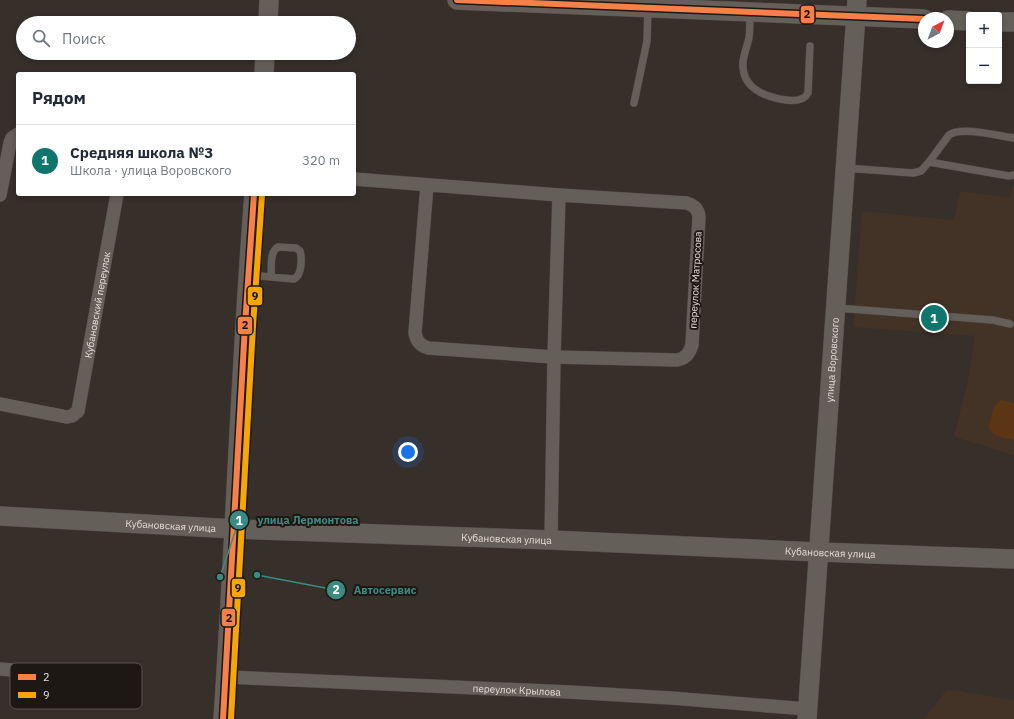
<!DOCTYPE html>
<html lang="ru">
<head>
<meta charset="utf-8">
<style>
  body { margin:0; font-family:"IBM Plex Sans",sans-serif; background:#f6f6f7; color:#1f2937 }
  .controls { position:absolute; right:12px; top:12px; display:grid; overflow:hidden; border-radius:4px; box-shadow:0 2px 6px #0003 }
  .controls button { width:36px; height:36px; display:grid; place-items:center; padding:0; border:0; border-bottom:1px solid #e0e1e3; background:#fff; color:#1f2937; font:20px sans-serif }
  .compass { position:absolute; left:918px; top:12px; width:36px; height:36px; border-radius:50%; background:#fff; box-shadow:0 2px 6px #0003; rotate:41deg }
  .you { position:absolute; left:408px; top:452px; width:14px; height:14px; margin:-10px; border:3px solid #fff; border-radius:50%; background:#1a73e8; box-shadow:0 0 0 6px #1a73e833 }
  .badge { display:grid; place-items:center; width:26px; height:26px; border-radius:50%; background:#0f766e; color:#fff; font-size:13px; font-weight:700 }
  .pin { position:absolute; translate:-50% -50%; border:2px solid #fff; box-shadow:0 1px 4px #0006 }
  .list { margin:0; padding:0; list-style:none }
  h2 { display:flex; justify-content:space-between; align-items:center; height:52px; margin:0; padding:0 16px; font-size:17px }
  h2 small { font-size:13px; font-weight:400; color:#747a83 }
  .list li { display:grid; grid-template-columns:26px 1fr auto; gap:12px; align-items:center; box-sizing:border-box; height:72px; padding:0 16px; border-top:1px solid #e0e1e3 }
  .list b { display:block; font-size:15px; white-space:nowrap }
  .list p { margin:0; font-size:13px; white-space:nowrap; color:#747a83 }
  .list em { font-size:13px; font-style:normal; color:#747a83 }
  .icon { flex:none; width:22px; height:22px; fill:none; stroke:currentColor; stroke-width:2; stroke-linecap:round; stroke-linejoin:round }
  .map { position:relative; flex:none; width:1014px; height:719px; overflow:hidden }
  .search { position:absolute; background:#fff; box-shadow:0 2px 6px #0003; left:16px; top:16px; width:340px; height:44px; display:flex; align-items:center; gap:10px; box-sizing:border-box; padding:0 14px; border-radius:22px; color:#747a83; font-size:15px }
  .panel { position:absolute; background:#fff; box-shadow:0 2px 6px #0003; left:16px; top:72px; width:340px; height:124px; border-radius:4px }
  .map>svg:first-child { display:block }
  .built { fill:#433226 }
  .green { fill:#5c3614 }
  .lines { fill:none; stroke-linecap:round; stroke-linejoin:round }
  .lane-casing { stroke:#514b47; stroke-width:8 }
  .street-casing { stroke:#514b47; stroke-width:14 }
  .secondary-casing { stroke:#514b47; stroke-width:20 }
  .lane { stroke:#655f5a; stroke-width:7 }
  .street { stroke:#655f5a; stroke-width:13 }
  .secondary { stroke:#655f5a; stroke-width:19 }
  .bus-1-casing { stroke:#1d1813; stroke-width:9 }
  .bus-2-casing { stroke:#1d1813; stroke-width:9 }
  .bus-1 { stroke:#f78048; stroke-width:6 }
  .bus-2 { stroke:#f7a600; stroke-width:6 }
  .labels { text-anchor:middle; stroke-width:4; stroke-linejoin:round; paint-order:stroke }
  .street-label { font-size:10px; fill:#e6ddd7; stroke:#1d1813 }
  .key { fill:#1d1813; stroke:#59534e; stroke-width:1 }
  .key-label { font-size:11px; fill:#e6ddd7 }
  .leader { fill:none; stroke:#3a8b83; stroke-width:1.5 }
  .callout-dot { fill:#3a8b83; stroke:#1d1813; stroke-width:1.5 }
  .mark-label { font-size:12px; text-anchor:middle; font-weight:bold; fill:#fff }
  .callout-label { font-size:11px; text-anchor:middle; font-weight:bold; fill:#3a8b83; stroke:#1d1813; stroke-width:4; stroke-linejoin:round; paint-order:stroke }
  .line-badge { stroke:#1d1813; stroke-width:1.5 }
  .pale-badge-label { font-size:11px; text-anchor:middle; font-weight:bold; fill:#111 }
</style>
</head>
<body>
<div class="map">
<svg width="1014" height="719" viewBox="0 0 1014 719">
  <rect width="100%" height="100%" fill="#362f2a"/>
  <path class="built" d="M1012,186l2,1v268l-60,-18 14,-58 7,-43 -122,-9 9,-116 92,9 6,-29 50,7z
    M947,689l67,11v19h-90z"/>
  <path class="green" d="M1002,400l12,3v37c-9,-2 -24,-3 -25,-14 3,-9 3,-23 13,-26z"/>
  <g class="lines">
    <g class="lane-casing">
      <path id="lane" d="M750,13c0,9 0,17 -1,25 -2,8 -5,16 -6,24 -2,26 22,35 43,38 8,1 18,1 22,-7l2,-47
        M634,103l13,-62 1,-33
        M929,162l20,-27c13,-9 49,1 65,3
        M845,168l68,5 8,-2 8,-9 80,14 5,-1
        M249,275l45,4c8,-4 8,-20 6,-28l-4,-3 -18,-1c-9,5 -6,20 -7,30
        M837,308l156,12 17,4"/>
    </g>
    <g class="street-casing">
      <g id="street">
        <path d="M354,179l205,16 128,8c8,3 11,6 12,14l-7,128c-3,9 -6,13 -15,15l-123,-3 -126,-9c-8,-3 -11,-6 -13,-15l12,-148"/>
        <path d="M0,195l10,-52 2,-5 6,-4"/>
        <path id="s1" d="M0,404l67,13 5,-1 6,-5 39,-217"/>
        <path d="M551,540l3,-183 5,-162"/>
        <path d="M0,669l126,11"/>
        <path id="s2" d="M226,677l343,15 102,6 136,11"/>
      </g>
    </g>
    <g class="secondary-casing">
      <g id="secondary">
        <path d="M457,0l467,19"/>
        <path d="M948,20l21,1"/>
        <path d="M999,22h15"/>
        <path d="M268,23l1,-23"/>
        <path d="M264,74l1,-21"/>
        <path id="s3" d="M0,516l235,13 316,11 268,12 195,7"/>
        <path d="M223,719c12,-175 17,-350 31,-525"/>
        <path id="s4" d="M807,719l50,-719"/>
      </g>
    </g>
    <use href="#lane" class="lane"/>
    <use href="#street" class="street"/>
    <use href="#secondary" class="secondary"/>
    <g class="bus-1-casing">
      <path id="bus-1" d="M457,0l467,19
        M223,719l22,-394 9,-131"/>
    </g>
    <g class="bus-2-casing">
      <path id="bus-2" d="M231,719l22,-393 9,-131"/>
    </g>
    <use href="#bus-1" class="bus-1"/>
    <use href="#bus-2" class="bus-2"/>
  </g>
  <g class="labels">
    <g class="street-label">
      <text transform="translate(695 280) rotate(-87)" y="4">переулок Матросова</text>
      <text dy="4" stroke="none"><textPath href="#s1" startOffset="189">Кубановский переулок</textPath></text>
      <text dy="4" stroke="none"><textPath href="#s4" startOffset="360">улица Воровского</textPath></text>
      <text dy="4" stroke="none"><textPath href="#s3" startOffset="171">Кубановская улица</textPath></text>
      <text dy="4" stroke="none"><textPath href="#s3" startOffset="507">Кубановская улица</textPath></text>
      <text dy="4" stroke="none"><textPath href="#s3" startOffset="831">Кубановская улица</textPath></text>
      <text dy="4" stroke="none"><textPath href="#s2" startOffset="291">переулок Крылова</textPath></text>
    </g>
  </g>
  <rect x="10" y="663" width="132" height="46" rx="6" class="key"/>
  <rect x="18" y="674" width="18" height="6" fill="#f78048"/>
  <rect x="18" y="692" width="18" height="6" fill="#f7a600"/>
  <g class="key-label">
    <text x="43" y="681">2</text>
    <text x="43" y="699">9</text>
  </g>
  <path class="leader" d="M220 577L239 520M257 575L336 590"/>
  <g class="callout-dot">
    <circle cx="220" cy="577" r="4"/>
    <circle cx="257" cy="575" r="4"/>
    <circle cx="239" cy="520" r="10"/>
    <circle cx="336" cy="590" r="10"/>
  </g>
  <g class="mark-label">
    <text x="239" y="525">1</text>
    <text x="336" y="594">2</text>
  </g>
  <g class="callout-label">
    <text x="308" y="524">улица Лермонтова</text>
    <text x="385" y="594">Автосервис</text>
  </g>
  <g class="line-badge">
    <rect x="800" y="5" width="15" height="19" rx="4" fill="#f78048"/>
    <rect x="247" y="286" width="16" height="20" rx="4" fill="#f7a600"/>
    <rect x="237" y="316" width="16" height="19" rx="4" fill="#f78048"/>
    <rect x="231" y="578" width="15" height="20" rx="4" fill="#f7a600"/>
    <rect x="221" y="608" width="15" height="19" rx="4" fill="#f78048"/>
  </g>
  <g class="pale-badge-label">
    <text x="807" y="18">2</text>
    <text x="255" y="300">9</text>
    <text x="245" y="329">2</text>
    <text x="238" y="592">9</text>
    <text x="229" y="622">2</text>
  </g>
</svg>
<div class="controls">
<button>+</button>
<button>−</button>
</div>
<svg class="compass" viewBox="-18 -18 36 36"><path d="M0-13l5 13h-10z" fill="#e53935"/><path d="M0 13l5-13h-10z" fill="#747a83"/></svg>
<div class="you"></div>
<div class="pin badge" style="left:934px;top:318px">1</div>
<div class="search"><svg class="icon" aria-label="search" viewBox="0 0 24 24"><circle cx="10" cy="10" r="6"/><path d="M15 15l6 6"/></svg>Поиск</div>
<section class="panel">
<h2>Рядом<small></small></h2>
<ul class="list">
<li><span class="badge">1</span><div><b>Средняя школа №3</b><p>Школа · улица Воровского</p></div><em>320 m</em></li>
</ul>
</section>
</div>
</body>
</html>
